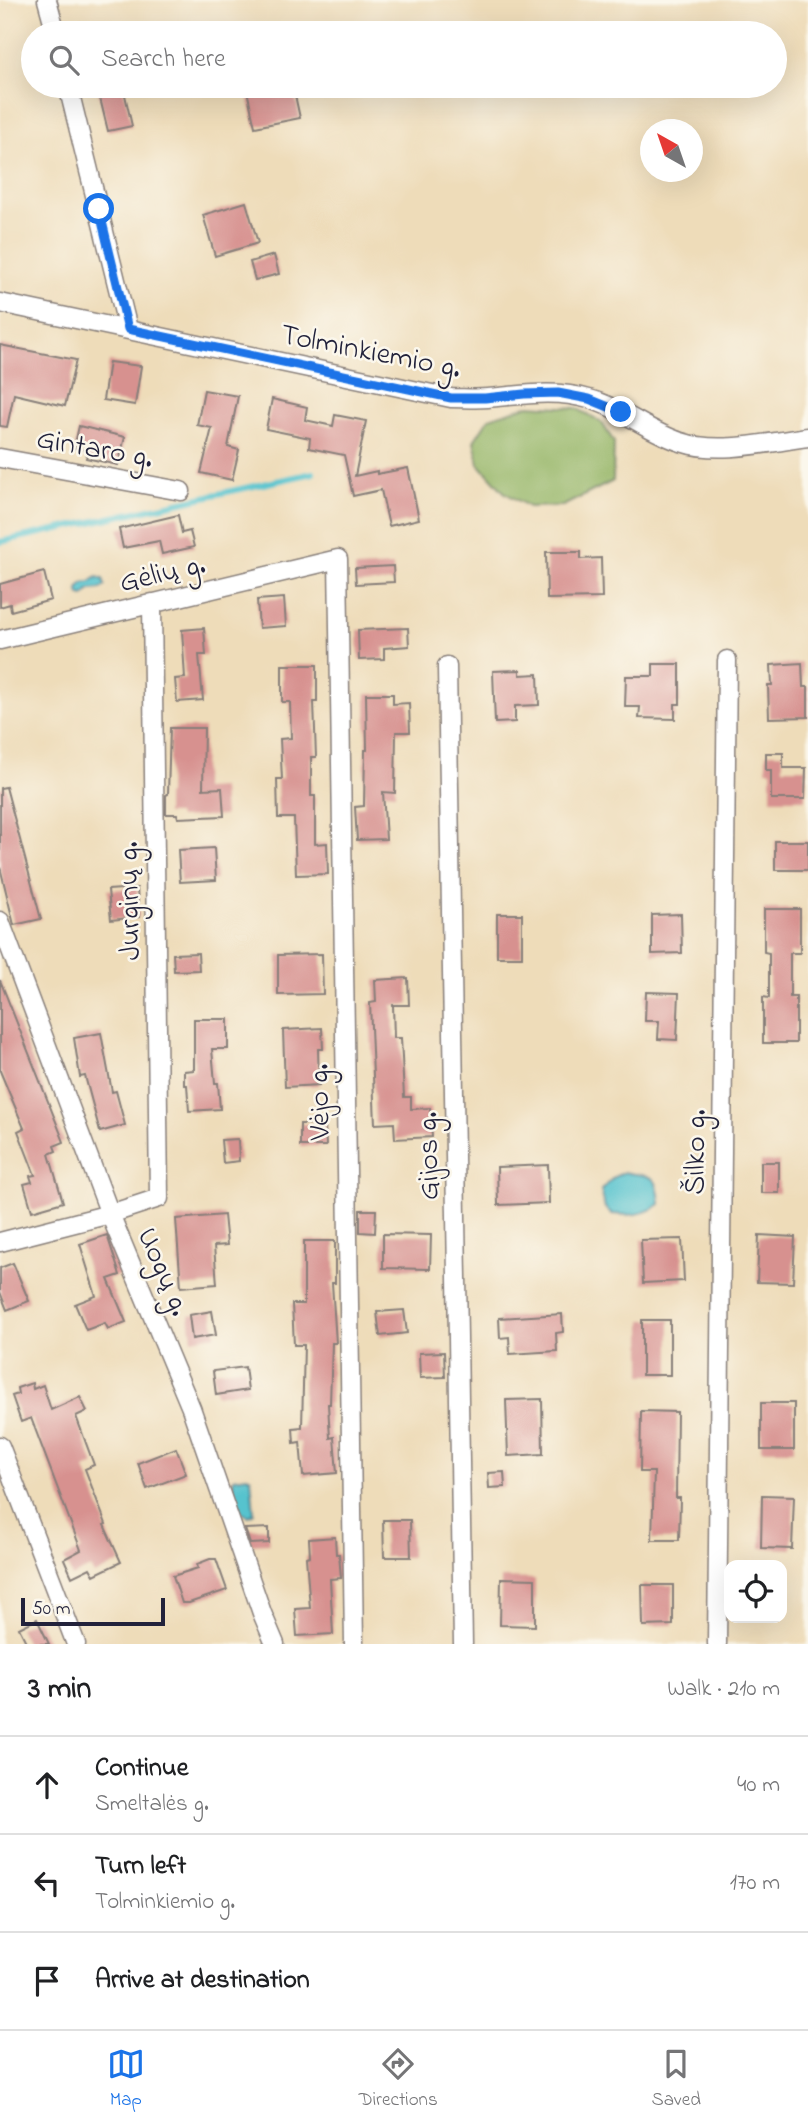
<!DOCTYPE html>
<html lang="en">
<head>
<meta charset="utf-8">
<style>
  body { margin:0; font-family:"Indie Flower",sans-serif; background:#f2f2f2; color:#202124 }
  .controls { position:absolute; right:21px; bottom:21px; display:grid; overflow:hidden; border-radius:14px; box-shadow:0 7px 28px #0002 }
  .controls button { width:63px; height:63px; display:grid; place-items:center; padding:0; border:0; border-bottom:2px solid #e0e0e0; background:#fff; color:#202124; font:35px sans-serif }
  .compass { position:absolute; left:640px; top:119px; width:63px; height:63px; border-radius:50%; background:#fff; box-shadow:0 7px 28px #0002; rotate:320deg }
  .scale { position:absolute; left:21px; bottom:18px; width:144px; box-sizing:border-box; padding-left:7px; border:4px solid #22223b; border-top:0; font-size:19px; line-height:24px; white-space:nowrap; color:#22223b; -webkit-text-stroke:5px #fbf7ec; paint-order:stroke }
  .stop { position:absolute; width:21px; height:21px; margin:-16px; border:5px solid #1a73e8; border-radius:50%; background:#fff }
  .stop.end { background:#1a73e8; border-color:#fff; box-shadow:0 2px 7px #0008 }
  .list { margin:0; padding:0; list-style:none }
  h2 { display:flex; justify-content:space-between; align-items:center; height:91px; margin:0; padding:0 28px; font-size:30px }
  h2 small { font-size:23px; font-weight:400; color:#757577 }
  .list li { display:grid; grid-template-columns:46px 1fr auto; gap:21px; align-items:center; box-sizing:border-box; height:98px; padding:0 28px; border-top:2px solid #e0e0e0 }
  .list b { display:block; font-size:26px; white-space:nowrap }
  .list p { margin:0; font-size:23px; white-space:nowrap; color:#757577 }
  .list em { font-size:23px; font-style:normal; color:#757577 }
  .icon { flex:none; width:38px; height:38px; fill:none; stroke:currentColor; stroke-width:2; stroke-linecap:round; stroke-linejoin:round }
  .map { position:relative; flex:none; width:808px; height:1644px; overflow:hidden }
  .search { position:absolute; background:#fff; box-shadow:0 7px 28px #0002; left:21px; right:21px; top:21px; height:77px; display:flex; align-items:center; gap:18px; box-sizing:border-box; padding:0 24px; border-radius:38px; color:#757577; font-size:26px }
  .sheet { height:385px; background:#fff }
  nav { display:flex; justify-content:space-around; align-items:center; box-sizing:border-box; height:98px; border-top:2px solid #e0e0e0; background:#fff; font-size:19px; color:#757577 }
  nav a { display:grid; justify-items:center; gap:4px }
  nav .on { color:#1a73e8 }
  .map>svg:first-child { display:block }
  .forest { fill:#96b668; stroke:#5c6c52; stroke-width:2 }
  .water { fill:#56c3ce; stroke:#3c7284; stroke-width:2 }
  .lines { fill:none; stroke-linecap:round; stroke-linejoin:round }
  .stream { stroke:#56c3ce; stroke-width:6 }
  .building { fill:#d7918f }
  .minor-casing { stroke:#887f7a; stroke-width:21 }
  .minor { stroke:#fff; stroke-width:18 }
  .route { stroke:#1a73e8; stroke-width:9 }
  .labels { text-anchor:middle; stroke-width:5; stroke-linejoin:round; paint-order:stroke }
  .street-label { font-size:30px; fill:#22223b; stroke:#fbf7ec }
</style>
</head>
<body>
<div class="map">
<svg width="808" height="1644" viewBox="0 0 808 1644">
  <rect width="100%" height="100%" fill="#fbf7ec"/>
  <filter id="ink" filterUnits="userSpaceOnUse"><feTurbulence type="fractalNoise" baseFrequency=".0143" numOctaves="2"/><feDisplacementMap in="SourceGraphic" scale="14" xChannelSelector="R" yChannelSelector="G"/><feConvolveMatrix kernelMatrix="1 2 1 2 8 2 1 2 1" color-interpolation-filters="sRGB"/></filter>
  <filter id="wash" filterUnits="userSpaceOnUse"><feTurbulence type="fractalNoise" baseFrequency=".00686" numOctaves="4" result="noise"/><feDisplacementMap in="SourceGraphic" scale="28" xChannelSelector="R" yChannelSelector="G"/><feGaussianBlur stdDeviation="1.57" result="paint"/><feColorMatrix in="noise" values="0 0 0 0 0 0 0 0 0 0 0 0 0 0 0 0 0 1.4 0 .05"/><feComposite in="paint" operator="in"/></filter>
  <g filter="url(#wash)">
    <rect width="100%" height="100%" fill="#eedcb9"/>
    <path class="forest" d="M529,405l47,3 26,15 12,19 -1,39 -50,25 -34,1 -25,-15 -25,-28 -5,-23 15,-23z"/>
    <path class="water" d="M97,577l6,2 2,7 -5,3 -10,1 -6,6 -4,-1 -2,-6 5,-6 7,-1z
      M624,1172c28,6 34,0 36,32 -15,11 -30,12 -48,10l-7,-6 -4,-18 13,-13z
      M247,1476l4,2 3,35 -5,3c-16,-5 -15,-21 -16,-35l1,-3z"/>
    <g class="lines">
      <path class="stream" d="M0,542l313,-69"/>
    </g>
    <g id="blocks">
      <path class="building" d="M97,86h26l9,40 -24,5z
        M246,86h47l7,32 -45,9z
        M246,202l12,41 -43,13 -12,-41z
        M274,255l5,19 -24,6 -5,-18z
        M0,345l76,15 -11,46 -51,-12 -7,33 -7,-1z
        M109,362l32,4 -6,39 -32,-5z
        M204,390l34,6 -10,51 11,3 -7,30 -31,-7 11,-45 -15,-3z
        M272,399l35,8 -2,13 28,6 2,-11 31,6 -11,55 22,-5v3l31,-6 11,51 -30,7 -8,-36 -28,6 -9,-41 -35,-7 1,-10 -44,-9z
        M79,426l46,11 -7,28 -32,-7 2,-7 -14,-3z
        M178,515l4,18 8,-2 4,16 -32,7 -3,-13 -36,7 -4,-19z
        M546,552h35v7l20,-1 1,40 -55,1z
        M393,566l1,16 -38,2 -1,-16z
        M44,572l7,28 -40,11 -1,-7 -10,3v-23z
        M284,598l2,28 -27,2 -2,-28z
        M204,628l2,27h-7l4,45 -26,2 -2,-23 10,-1 -3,-48z
        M408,628l1,18 -25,2v11l-25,1 -1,-30z
        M802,663l1,24h5v30l-39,1 -1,-33h4l-1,-20z
        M653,664h27v40h-5v15l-36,-1 1,-11h-15l1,-31h27z
        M282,665h35v37h-3l2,55h-5v39h4v48l12,-1 1,31 -32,1 -2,-57h-16l-1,-39h5l-2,-40 11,-1 -1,-36h-8z
        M520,670v5l18,-1 1,31 -24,1v16l-20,1 -2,-52z
        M366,694h27v10l16,-1 1,29h-14l-1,61 -12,-1 3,47 -29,1 -2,-33 9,-1 1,-56h2z
        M170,728h34l-1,61 19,-1 2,28 -46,2 -1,-4h-11v-19l2,-1z
        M766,753h17v15h23l-1,31h-34v-29h-5z
        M6,787l35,132 -27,6 -14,-58v-79z
        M775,841h33v29h-33z
        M214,848l2,32 -36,2 -2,-32z
        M137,888l2,29 -28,3 -3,-30z
        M764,909h36v44h-10v44h6v46h-33v-46l6,1v-45l-5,-1z
        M497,914h25v43h-25z
        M681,914l1,39 -30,1v-39z
        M198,953l1,17 -25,1 -1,-17z
        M322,954l1,40 -45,1v-40z
        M408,978l1,27h-16l1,33h7l3,59h7v12l19,-1 2,29 -37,2 -1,-16 -19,1 -5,-121 6,-1 -1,-22z
        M0,980l64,162 -10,4 2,5 -7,3 14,48 -31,9 -8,-27 8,-2 -2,-6 5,-1 -17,-44 6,-3 -24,-57z
        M646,992l33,1 -2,47 -19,-1 1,-18h-14z
        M194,1019h34v30h-16l3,34h3l2,26 -31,2 -2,-26h-3v-14l10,-1z
        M322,1028l1,21h-5l1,36 -34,2 -2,-57z
        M101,1033l11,59 4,-1 9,34 -25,7 -15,-56 -5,1 -6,-39z
        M300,1124h25l1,22h-26z
        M238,1139l1,22 -16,2 -2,-23z
        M761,1162h18v31h-18z
        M548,1165l1,38 -51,2 -1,-38z
        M360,1210h16l-1,23 -15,-1z
        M224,1215l3,30 -13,1 3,38 -36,3 -5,-68z
        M383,1234l48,1 -1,34 -47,-1z
        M107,1235l13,40 -12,4 18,43 -18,7 -3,-6 -19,7 -11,-26 21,-8 -16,-52z
        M759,1235l36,2 -2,46 -36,-1z
        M682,1239l2,42 -41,2 -2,-43z
        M304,1241h31v42h-3l4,60h-4l-2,61h-2l2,34 4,-1 3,36 -34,3 -3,-34 -6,1 -1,-15 9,-1 2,-82h-10l-2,-41h12z
        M13,1263l16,38 -22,9 -7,-18v-24z
        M404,1310l3,23 -27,3 -3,-24z
        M212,1311l4,24 -24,4 -3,-24z
        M562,1314l1,18 -7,1 1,18 -47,3 -1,-17 -9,1 -1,-20z
        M642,1320h28v55h-28z
        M444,1352l1,25 -25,1 -1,-25z
        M245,1367l3,23 -32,5 -3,-24z
        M32,1383l1,6 10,-4 8,25 29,-13 7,14 -11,5 18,49 -9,4 21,55 -2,1 17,37 -27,13 -4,-7 -18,9 -8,-18 17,-9 -50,-132 -10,4 -9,-26 6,-2 -1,-6z
        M542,1399l1,55 -35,2 -2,-56z
        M761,1403h33v47h-33z
        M641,1411l36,1 -1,86h4l-1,42h-27l2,-68h-14z
        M176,1448l10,26 -39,15 -9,-26z
        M504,1472l1,15 -16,1 -1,-15z
        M762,1495l32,1 -2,53 -31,-1z
        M383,1520h27l1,37h-27z
        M269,1528v15l-19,1 -5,-15z
        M335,1537l1,17h3l2,24 -11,1 3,55 -36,2 -2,-27 15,-1 -4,-51 4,-1 -1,-17z
        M210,1559h6l11,31 -38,13h-7l-9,-27 25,-8 -1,-4z
        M501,1578l34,1v47l-35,-1z
        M642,1585h31v40l-30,1z
        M37,1619l12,25h-22l-8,-16z"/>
    </g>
  </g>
  <g filter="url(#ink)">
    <use href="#blocks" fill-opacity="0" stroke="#887f7a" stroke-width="2"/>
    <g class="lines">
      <g class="minor-casing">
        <path id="minor" d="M47,0l9,33
          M68,86l60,243
          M0,303l451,95c12,0 25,1 37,0 34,-3 67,-9 101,1 33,9 60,33 92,43 37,13 89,0 127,-5
          M0,458l181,33
          M0,640l338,-81 16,1085
          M447,666l16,978
          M0,921l110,293 81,194 71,205 13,31
          M0,1242l110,-28 49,-16 -7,-595
          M0,1446l76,198
          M717,1644l10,-984"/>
      </g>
      <use href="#minor" class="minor"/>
    </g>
  </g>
  <g class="lines" filter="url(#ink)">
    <path class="route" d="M99,209l29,120 323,69h34l39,-4 34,-1 31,6 32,13"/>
  </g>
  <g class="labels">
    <g class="street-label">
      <text transform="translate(371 350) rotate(11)" y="10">Tolminkiemio g.</text>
      <text transform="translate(95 447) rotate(10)" y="10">Gintaro g.</text>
      <text transform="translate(162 572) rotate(-13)" y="10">Gėlių g.</text>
      <text transform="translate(128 901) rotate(-91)" y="10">Jurginų g.</text>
      <text transform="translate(318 1102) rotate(-91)" y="10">Vėjo g.</text>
      <text transform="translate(694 1152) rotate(-89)" y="10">Šilko g.</text>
      <text transform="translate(427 1156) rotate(-91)" y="10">Gijos g.</text>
      <text transform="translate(165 1271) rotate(67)" y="10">Uogų g.</text>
    </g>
  </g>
</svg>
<div class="controls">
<button><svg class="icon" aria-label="locate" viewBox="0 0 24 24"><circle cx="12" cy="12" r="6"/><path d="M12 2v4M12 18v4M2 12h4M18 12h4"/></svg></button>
</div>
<svg class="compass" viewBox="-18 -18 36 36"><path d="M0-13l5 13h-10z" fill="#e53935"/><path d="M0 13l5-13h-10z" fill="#757577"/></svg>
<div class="scale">50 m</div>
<div class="stop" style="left:99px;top:209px"></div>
<div class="stop end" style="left:621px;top:412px"></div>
<div class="search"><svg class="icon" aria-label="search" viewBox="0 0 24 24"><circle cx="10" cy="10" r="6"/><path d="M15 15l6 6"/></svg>Search here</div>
</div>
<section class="sheet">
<h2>3 min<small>Walk · 210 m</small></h2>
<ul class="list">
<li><svg class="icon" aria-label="ahead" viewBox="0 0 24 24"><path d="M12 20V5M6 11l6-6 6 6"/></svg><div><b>Continue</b><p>Smeltalės g.</p></div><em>40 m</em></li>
<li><svg class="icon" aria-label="left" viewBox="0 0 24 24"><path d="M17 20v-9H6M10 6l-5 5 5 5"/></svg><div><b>Turn left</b><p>Tolminkiemio g.</p></div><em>170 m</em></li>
<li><svg class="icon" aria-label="arrive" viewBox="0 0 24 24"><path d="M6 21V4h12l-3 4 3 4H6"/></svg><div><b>Arrive at destination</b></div></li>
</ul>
</section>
<nav>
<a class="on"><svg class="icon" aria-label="map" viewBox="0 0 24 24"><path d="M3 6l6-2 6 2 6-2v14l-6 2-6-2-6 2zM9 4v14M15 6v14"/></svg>Map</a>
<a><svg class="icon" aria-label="directions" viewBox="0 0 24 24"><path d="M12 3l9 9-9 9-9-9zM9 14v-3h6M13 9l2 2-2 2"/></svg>Directions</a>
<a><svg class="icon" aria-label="saved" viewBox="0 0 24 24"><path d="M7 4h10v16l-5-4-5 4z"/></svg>Saved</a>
</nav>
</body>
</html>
